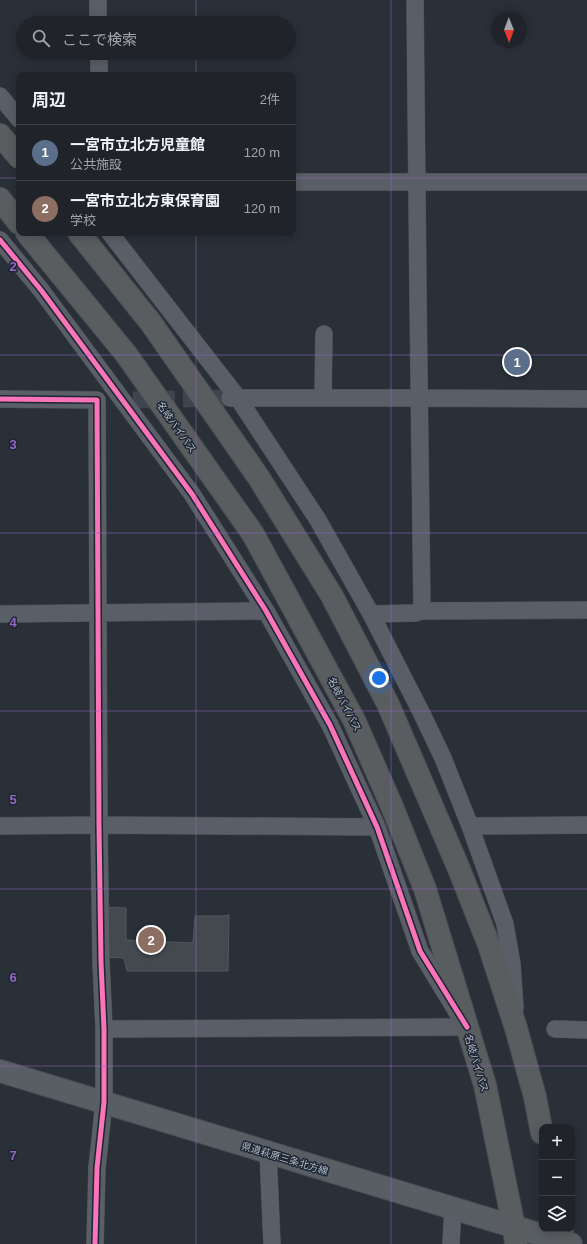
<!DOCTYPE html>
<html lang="ja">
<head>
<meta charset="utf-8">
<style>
  body { margin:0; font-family:Arial,"Noto Sans JP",sans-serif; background:#2d3036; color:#f1f3f6 }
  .controls { position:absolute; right:12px; bottom:12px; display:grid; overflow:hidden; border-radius:8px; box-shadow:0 2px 10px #0003 }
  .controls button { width:36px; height:36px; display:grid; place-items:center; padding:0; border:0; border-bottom:1px solid #3d4147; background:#20242a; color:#f1f3f6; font:20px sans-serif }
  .compass { position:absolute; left:491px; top:12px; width:36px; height:36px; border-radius:50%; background:#20242a; box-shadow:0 2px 10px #0003; rotate:179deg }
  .you { position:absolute; left:379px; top:678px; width:14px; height:14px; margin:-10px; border:3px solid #fff; border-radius:50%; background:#1a73e8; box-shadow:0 0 0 6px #1a73e833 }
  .badge { display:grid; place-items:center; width:26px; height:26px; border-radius:50%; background:#848b96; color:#fff; font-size:13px; font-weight:700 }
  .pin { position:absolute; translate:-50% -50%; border:2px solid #fff; box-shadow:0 1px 4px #0006 }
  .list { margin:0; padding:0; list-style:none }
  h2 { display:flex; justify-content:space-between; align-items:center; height:52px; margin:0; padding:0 16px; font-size:17px }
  h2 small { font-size:13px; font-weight:400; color:#a2a4a8 }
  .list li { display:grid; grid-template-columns:26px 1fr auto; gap:12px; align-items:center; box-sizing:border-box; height:56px; padding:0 16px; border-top:1px solid #3d4147 }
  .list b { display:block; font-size:15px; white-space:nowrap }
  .list p { margin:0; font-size:13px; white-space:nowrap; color:#a2a4a8 }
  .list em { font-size:13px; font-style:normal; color:#a2a4a8 }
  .icon { flex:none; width:22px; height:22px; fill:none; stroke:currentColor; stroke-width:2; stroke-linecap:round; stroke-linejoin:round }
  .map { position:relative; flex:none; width:587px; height:1244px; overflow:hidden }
  .search { position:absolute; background:#20242a; box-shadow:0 2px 10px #0003; left:16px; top:16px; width:280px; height:44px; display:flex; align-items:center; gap:10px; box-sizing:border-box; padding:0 14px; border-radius:22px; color:#a2a4a8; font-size:15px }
  .panel { position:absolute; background:#20242a; box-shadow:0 2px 10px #0003; left:16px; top:72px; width:280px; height:164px; border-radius:8px }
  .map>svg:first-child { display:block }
  .building { fill:#444950; stroke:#52575f }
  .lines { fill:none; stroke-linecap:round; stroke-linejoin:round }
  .street-tunnel { stroke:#3f454e; stroke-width:17; stroke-dasharray:17 8; stroke-linecap:butt }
  .street-casing { stroke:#484c53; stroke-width:18 }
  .secondary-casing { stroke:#484c53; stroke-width:24 }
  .highway-casing { stroke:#474c53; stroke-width:24 }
  .street { stroke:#5a5e66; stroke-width:17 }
  .secondary { stroke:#595d64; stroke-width:22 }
  .highway { stroke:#5a5d60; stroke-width:22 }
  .cycleway-casing { stroke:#1d2633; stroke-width:8 }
  .cycleway { stroke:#fb73b8; stroke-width:5 }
  .grid { fill:none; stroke:#9266c3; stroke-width:1; stroke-opacity:0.55 }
  .labels { text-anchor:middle; stroke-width:3; stroke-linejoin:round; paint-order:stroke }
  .street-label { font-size:10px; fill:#b4bcc9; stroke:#1d2633 }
  .grid-label { font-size:13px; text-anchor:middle; font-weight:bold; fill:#9266c3; stroke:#1d2633; stroke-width:3; stroke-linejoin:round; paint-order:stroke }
</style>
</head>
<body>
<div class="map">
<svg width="587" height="1244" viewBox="0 0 587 1244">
  <rect width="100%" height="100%" fill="#2a3038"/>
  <path class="building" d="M100,907l26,1v32l67,3 2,-27h28l6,-1 -1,56h-101l-3,-13 -23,-1z"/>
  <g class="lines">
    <path class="street-tunnel" d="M133,400l95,-2"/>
    <g class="street-casing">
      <path id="street" d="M98,0v23
        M415,0c3,204 3,407 7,611
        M99,53v22
        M0,96l19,23
        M293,182h294
        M110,233l128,165 80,122 53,94 50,98 22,46 27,68 35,98 7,40 3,44
        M0,240l41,50 151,204 74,117 64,114 47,102 43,124 37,61
        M230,398h188l169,1
        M323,398l1,-64
        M0,399l97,1 2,425 2,137 3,67v73l-7,66 -2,76
        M0,614l266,-3
        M371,614l44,-1 7,-2 165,-1
        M0,826l99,-1 278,2
        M470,826l117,-1
        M104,1029l363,-2
        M555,1029l32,1
        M268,1153l4,91
        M451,1244l2,-37"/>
    </g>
    <g class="secondary-casing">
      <path id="secondary" d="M0,1071l571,173"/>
    </g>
    <g class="highway-casing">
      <path id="highway" d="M0,135l19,22
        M0,199l19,24
        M27,233l99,121 127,180 101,186 37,84 34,85 60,196 29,142 2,17
        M79,233l72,90 108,155 73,118 56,108 71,165 30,76 27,83 19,69 7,36
        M561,1229l3,15"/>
    </g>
    <use href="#street" class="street"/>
    <use href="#secondary" class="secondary"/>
    <use href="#highway" class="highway"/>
    <g class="cycleway-casing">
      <path id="cycleway" d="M0,240l41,50 151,204 74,117 64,114 47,102 43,124 47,76
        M0,399l97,1 2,425 2,137 3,67v73l-7,66 -2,76"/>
    </g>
    <use href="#cycleway" class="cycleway"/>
  </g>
  <path class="grid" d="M196,0v23M391,0v1244M196,53v22M0,178h19M293,178h294M196,233v1011M0,355h587M0,533h587M0,711h587M0,889h587M0,1066h587"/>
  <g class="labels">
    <g class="street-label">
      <text transform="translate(177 427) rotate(55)" y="4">名岐バイパス</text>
      <text transform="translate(345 704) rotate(62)" y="4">名岐バイパス</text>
      <text transform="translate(477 1063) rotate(73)" y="4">名岐バイパス</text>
      <text transform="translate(285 1158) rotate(17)" y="4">県道萩原三条北方線</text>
    </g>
  </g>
  <g class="grid-label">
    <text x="13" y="271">2</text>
    <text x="13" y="449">3</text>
    <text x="13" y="627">4</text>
    <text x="13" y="804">5</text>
    <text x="13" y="982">6</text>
    <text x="13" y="1160">7</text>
  </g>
</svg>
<div class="controls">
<button>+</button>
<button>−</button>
<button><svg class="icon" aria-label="layers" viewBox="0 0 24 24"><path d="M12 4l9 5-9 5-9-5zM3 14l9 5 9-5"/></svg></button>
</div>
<svg class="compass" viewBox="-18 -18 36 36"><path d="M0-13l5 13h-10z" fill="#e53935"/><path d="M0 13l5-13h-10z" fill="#a2a4a8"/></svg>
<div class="you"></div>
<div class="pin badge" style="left:517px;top:362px;background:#5c6f8a">1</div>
<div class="pin badge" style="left:151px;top:940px;background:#8d6e63">2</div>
<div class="search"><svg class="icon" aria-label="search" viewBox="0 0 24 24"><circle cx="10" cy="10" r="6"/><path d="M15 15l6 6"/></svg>ここで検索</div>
<section class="panel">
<h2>周辺<small>2件</small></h2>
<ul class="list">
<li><span class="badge" style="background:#5c6f8a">1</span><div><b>一宮市立北方児童館</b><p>公共施設</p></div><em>120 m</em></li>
<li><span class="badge" style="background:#8d6e63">2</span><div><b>一宮市立北方東保育園</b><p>学校</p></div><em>120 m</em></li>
</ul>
</section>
</div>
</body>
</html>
